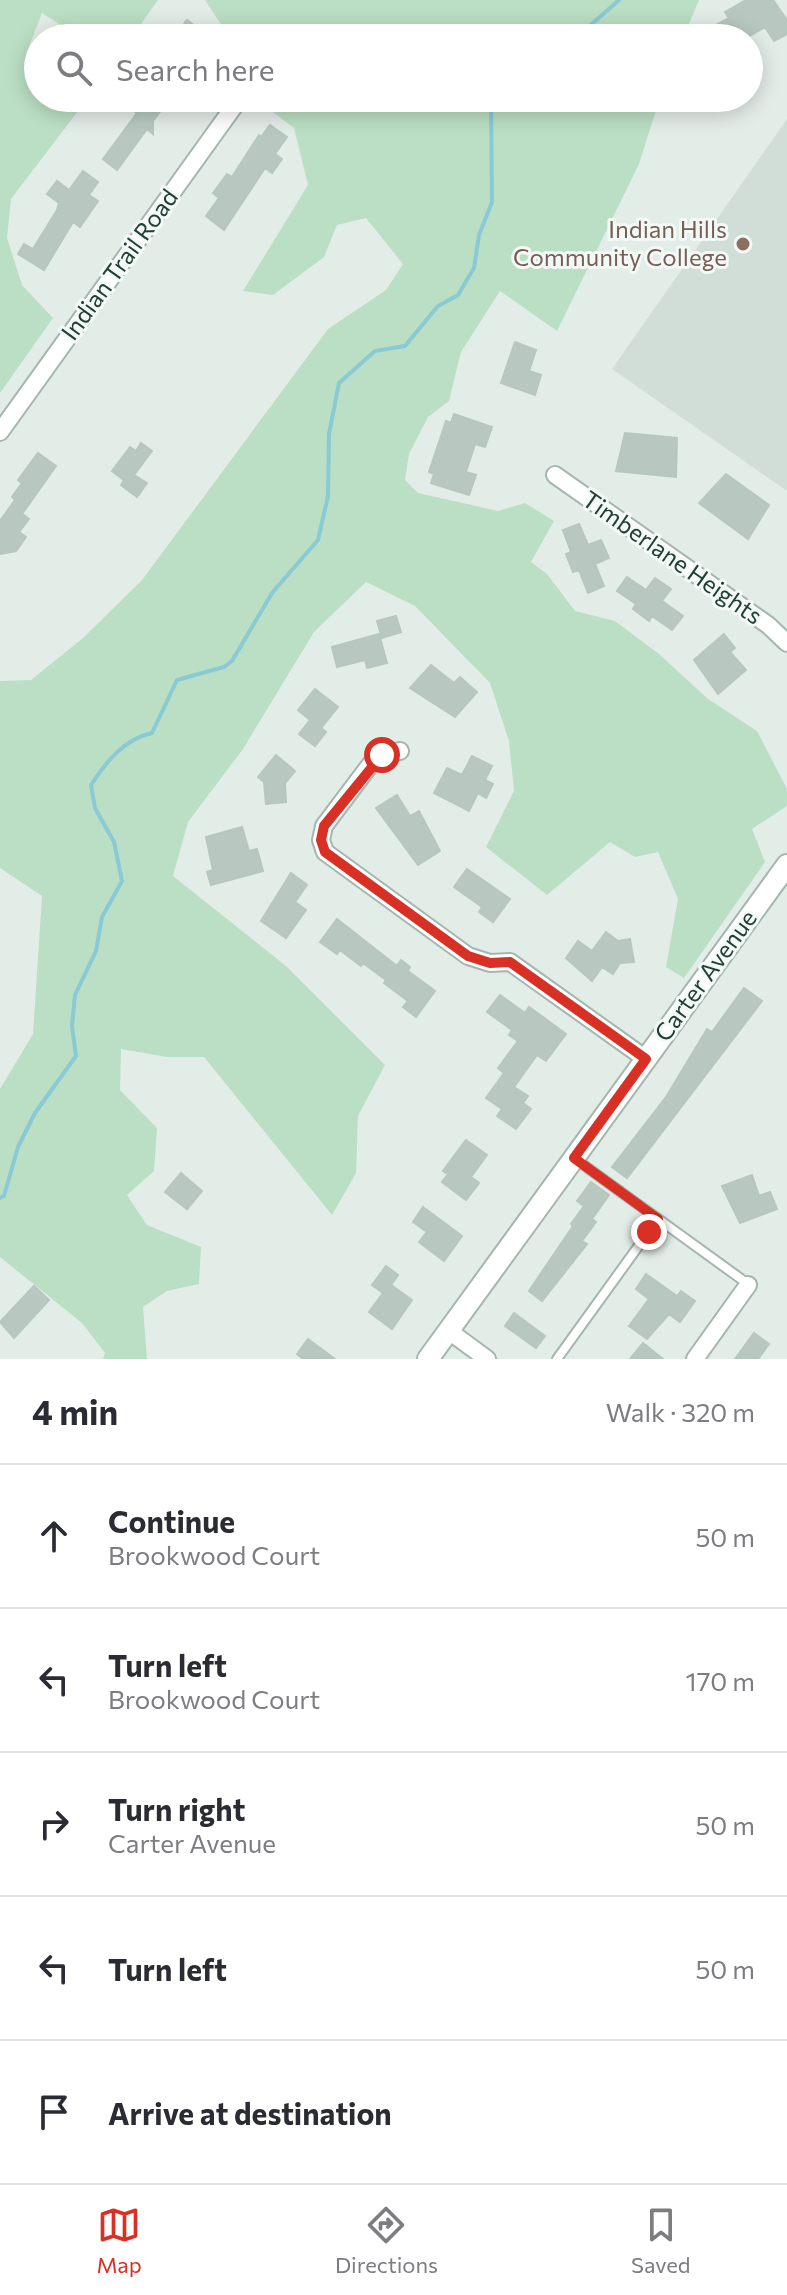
<!DOCTYPE html>
<html lang="en">
<head>
<meta charset="utf-8">
<style>
  body { margin:0; font-family:Commissioner,sans-serif; background:#f7f7f7; color:#2b2b33 }
  .stop { position:absolute; width:24px; height:24px; margin:-18px; border:6px solid #d93025; border-radius:50%; background:#fff }
  .stop.end { background:#d93025; border-color:#fff; box-shadow:0 2px 8px #0008 }
  .list { margin:0; padding:0; list-style:none }
  h2 { display:flex; justify-content:space-between; align-items:center; height:104px; margin:0; padding:0 32px; font-size:34px }
  h2 small { font-size:26px; font-weight:400; color:#7c7c81 }
  .list li { display:grid; grid-template-columns:52px 1fr auto; gap:24px; align-items:center; box-sizing:border-box; height:144px; padding:0 32px; border-top:2px solid #e1e1e2 }
  .list b { display:block; font-size:30px; white-space:nowrap }
  .list p { margin:0; font-size:26px; white-space:nowrap; color:#7c7c81 }
  .list em { font-size:26px; font-style:normal; color:#7c7c81 }
  .icon { flex:none; width:44px; height:44px; fill:none; stroke:currentColor; stroke-width:2; stroke-linecap:round; stroke-linejoin:round }
  .map { position:relative; flex:none; width:787px; height:1359px; overflow:hidden }
  .search { position:absolute; background:#fff; box-shadow:0 4px 20px #0003; left:24px; right:24px; top:24px; height:88px; display:flex; align-items:center; gap:20px; box-sizing:border-box; padding:0 28px; border-radius:44px; color:#7c7c81; font-size:30px }
  .sheet { height:824px; background:#fff }
  nav { display:flex; justify-content:space-around; align-items:center; box-sizing:border-box; height:112px; border-top:2px solid #e1e1e2; background:#fff; font-size:22px; color:#7c7c81 }
  nav a { display:grid; justify-items:center; gap:4px }
  nav .on { color:#d93025 }
  .map>svg:first-child { display:block }
  .built { fill:#d1ddd7 }
  .green { fill:#bbdfc4 }
  .lines { fill:none; stroke-linecap:round; stroke-linejoin:round }
  .stream { stroke:#89cad4; stroke-width:4 }
  .building { fill:#b8c8c1; stroke:#b5c7bf; stroke-width:2 }
  .service-casing { stroke:#a5b5af; stroke-width:12 }
  .minor-casing { stroke:#a5b5af; stroke-width:20 }
  .tertiary-casing { stroke:#a5b5af; stroke-width:24 }
  .service { stroke:#fff; stroke-width:8 }
  .minor { stroke:#fff; stroke-width:16 }
  .tertiary { stroke:#fff; stroke-width:20 }
  .route { stroke:#d93025; stroke-width:10 }
  .education-dot { fill:#8d6e63; stroke:#f3f9f6; stroke-width:3 }
  .labels { text-anchor:middle; stroke-width:6; stroke-linejoin:round; paint-order:stroke }
  .education-label { font-size:24px; fill:#785e54; stroke:#f3f9f6; text-anchor:end }
  .street-label { font-size:24px; fill:#223f37; stroke:#f3f9f6 }
</style>
</head>
<body>
<div class="map">
<svg width="787" height="1359" viewBox="0 0 787 1359">
  <rect width="100%" height="100%" fill="#e3ede8"/>
  <path class="built" d="M787,119v372l-175,-122z"/>
  <path class="green" d="M0,0h158l-27,38h-50l-39,-25 -16,41 12,9v35h50l-77,101 -4,39 15,47 31,33 -53,75z
    M205,0h494l-16,38h-453z
    M254,98h406l-21,66 -82,167 -57,-40 -39,61 -12,49 -21,16 -19,37 -4,26 13,13 80,18 27,-8 29,18 -23,41 16,12 28,37 40,10 44,33 49,45 49,32 30,58v17l-35,23 13,33 -81,116 -18,-11 12,-68 -20,-47 -23,5 -25,-15 -63,53 -61,-48 28,-56 -5,-50 -19,-58 -75,-77 -49,-24 -52,50 -71,117 -55,73 -15,54 113,90 99,99 -27,51 -2,57 -24,42 -128,-158h-37l-46,-8 -1,41 37,38 -3,43 -27,24 20,30 54,22 -2,37 -32,7 -24,16 4,52h-44l2,-6 -23,-30 -82,-66v-168l33,-55 9,-138 -42,-28v-187l31,-1 52,-42 59,-58 186,-251 58,-39 17,-26 -37,-46 -29,7 -13,32 -51,38 -30,-4 65,-106 -14,-57z"/>
  <g class="lines">
    <path class="stream" d="M576,38l43,-38
      M0,1198l4,-2 14,-49 17,-34 41,-57 -4,-30 3,-31 21,-44 6,-34 20,-36 -8,-39 -19,-34 -4,-23c15,-23 33,-46 61,-52l25,-53 47,-13 8,-6 40,-68 46,-53 10,-44 1,-62 10,-51 36,-32 30,-5 33,-40 20,-11 16,-27 5,-33 13,-33 -1,-104"/>
  </g>
  <path class="building" d="M746,0h27l14,20v14l-13,7 -9,-14 -19,11h-20l-8,-14 11,-6 -4,-6z
    M187,20l25,18h-38z
    M139,98h31l-17,23v13l-6,-5 -30,41 -14,-11 34,-46 -6,-4z
    M270,125l17,12 -12,17 7,5 -10,14 -7,-5 -41,62 -18,-14 13,-18 -6,-5 14,-19 5,3 27,-42 2,2z
    M83,171l15,11 -9,13 9,6 -18,26 -7,-5 -29,48 -26,-16 6,-10 9,5 24,-39 2,-7 -12,-9 10,-13 12,9z
    M515,342l21,8 -7,21 12,4 -6,20 -34,-12z
    M454,414l38,13 -7,20 -10,-3 -9,28 10,3 -7,20 -38,-12 3,-9 -5,-2 17,-51 5,2z
    M625,433l52,5 -1,39 -60,-6z
    M141,443l11,8 -18,24 13,8 -10,14 -16,-12 3,-5 -12,-9 18,-24 6,4z
    M38,453l18,13 -34,48 7,5 -10,13 7,5 -10,14 -16,3v-33l15,-21 -3,-3 10,-14 -4,-3z
    M726,474l43,31 -21,34 -49,-36z
    M579,524l9,21 13,-5 8,18 -14,6 9,22 -16,7 -9,-23 -6,2 -7,-18 5,-2 -8,-22z
    M627,577l19,13 9,-12 16,11 -9,12 21,15 -11,14 -20,-14 -3,5 -16,-12 3,-5 -19,-13z
    M396,616l5,16 -19,6 -5,-17z
    M379,634l8,29 -20,5 -2,-8 -28,7 -5,-20z
    M724,634l11,14 -5,4 16,18 -28,24 -24,-34z
    M431,665l23,18 6,-6 17,15 -22,25 -45,-29z
    M315,689l23,18 -17,21 5,4 -11,14 -16,-12 11,-14 -12,-10z
    M276,755l19,16 -10,12 1,19 -20,2 -2,-22 -6,-5z
    M472,756l20,10 -7,14 8,4 -7,14 -8,-5 -9,18 -35,-18 13,-25 15,7z
    M397,795l13,21 9,-5 21,40 -22,14 -42,-57z
    M242,827l7,24 8,-2 6,22 -52,14 -4,-13 6,-2 -7,-33z
    M467,869l43,30 -17,23 -14,-10 3,-5 -28,-20z
    M291,873l16,12 -12,17 11,8 -20,28 -25,-17z
    M337,919l60,47 4,-6 9,7 -2,4 27,20 -19,26 -13,-10 5,-6 -24,-18 2,-3 -23,-17 -2,3 -21,-16 -3,4 -17,-12z
    M606,932l12,9 12,-2 4,23 -14,1 -7,11 -11,-7 -10,14 -26,-23 12,-17 14,10z
    M744,988l18,13 -135,177 -15,-11 54,-70 41,-68 5,3z
    M500,995l25,18 4,-6 37,27 -20,27 -9,-6 -23,32 14,9 -5,7 8,6 -15,20 -19,-13 5,-7 -16,-11 18,-25 -6,-5 20,-27 -9,-6 3,-5 -25,-18z
    M466,1140l21,15 -16,22 8,6 -13,17 -24,-18 6,-8 -5,-3z
    M181,1173l21,18 -15,18 -22,-17z
    M752,1175l7,21 11,-4 7,17 -37,14 -18,-37z
    M591,1182l18,13 -17,24 4,3 -14,19 5,3 -45,57 -13,-10 44,-65 -2,-2 13,-18 -7,-5z
    M423,1207l39,29 -18,25 -25,-19 8,-10 -14,-10z
    M386,1266l12,9 -7,10 21,15 -20,29 -23,-17 14,-19 -11,-8z
    M646,1274l31,22 4,-5 14,10 -15,21 -11,-8 -22,25 -18,-13 20,-27 -13,-10z
    M34,1286l15,14 -35,38 -14,-16z
    M514,1313l31,23 -9,12 -31,-22z
    M754,1333l15,11 -11,15h-23z
    M308,1339l27,20h-32l-6,-5z
    M643,1343l20,16h-33z"/>
  <g class="lines">
    <g class="service-casing">
      <path id="service" d="M574,1158l174,126
        M557,1359l101,-140"/>
    </g>
    <g class="minor-casing">
      <path id="minor" d="M0,432l240,-334
        M555,475l213,150 19,18
        M400,751l-18,4 -12,10 -46,61 -3,14 4,12 143,104 22,7 20,-1 136,97
        M449,1331l38,28
        M695,1359l53,-74"/>
    </g>
    <g class="tertiary-casing">
      <path id="tertiary" d="M428,1359l359,-494"/>
    </g>
    <use href="#service" class="service"/>
    <use href="#minor" class="minor"/>
    <use href="#tertiary" class="tertiary"/>
  </g>
  <g class="lines">
    <path class="route" d="M382,755l-58,71 -3,14 4,12 143,104 22,7 20,-1 136,97 -72,99 84,61 -9,13"/>
  </g>
  <circle class="education-dot" cx="743" cy="244" r="8"/>
  <g class="labels">
    <g class="education-label">
      <text x="727" y="238">Indian Hills<tspan x="727" dy="28">Community College</tspan></text>
    </g>
    <g class="street-label">
      <text transform="translate(120 265) rotate(-54)" y="8">Indian Trail Road</text>
      <text transform="translate(672 558) rotate(35)" y="8">Timberlane Heights</text>
      <text transform="translate(706 976) rotate(-54)" y="8">Carter Avenue</text>
    </g>
  </g>
</svg>
<div class="stop" style="left:382px;top:755px"></div>
<div class="stop end" style="left:649px;top:1232px"></div>
<div class="search"><svg class="icon" aria-label="search" viewBox="0 0 24 24"><circle cx="10" cy="10" r="6"/><path d="M15 15l6 6"/></svg>Search here</div>
</div>
<section class="sheet">
<h2>4 min<small>Walk · 320 m</small></h2>
<ul class="list">
<li><svg class="icon" aria-label="ahead" viewBox="0 0 24 24"><path d="M12 20V5M6 11l6-6 6 6"/></svg><div><b>Continue</b><p>Brookwood Court</p></div><em>50 m</em></li>
<li><svg class="icon" aria-label="left" viewBox="0 0 24 24"><path d="M17 20v-9H6M10 6l-5 5 5 5"/></svg><div><b>Turn left</b><p>Brookwood Court</p></div><em>170 m</em></li>
<li><svg class="icon" aria-label="right" viewBox="0 0 24 24"><path d="M7 20v-9h11M14 6l5 5-5 5"/></svg><div><b>Turn right</b><p>Carter Avenue</p></div><em>50 m</em></li>
<li><svg class="icon" aria-label="left" viewBox="0 0 24 24"><path d="M17 20v-9H6M10 6l-5 5 5 5"/></svg><div><b>Turn left</b></div><em>50 m</em></li>
<li><svg class="icon" aria-label="arrive" viewBox="0 0 24 24"><path d="M6 21V4h12l-3 4 3 4H6"/></svg><div><b>Arrive at destination</b></div></li>
</ul>
</section>
<nav>
<a class="on"><svg class="icon" aria-label="map" viewBox="0 0 24 24"><path d="M3 6l6-2 6 2 6-2v14l-6 2-6-2-6 2zM9 4v14M15 6v14"/></svg>Map</a>
<a><svg class="icon" aria-label="directions" viewBox="0 0 24 24"><path d="M12 3l9 9-9 9-9-9zM9 14v-3h6M13 9l2 2-2 2"/></svg>Directions</a>
<a><svg class="icon" aria-label="saved" viewBox="0 0 24 24"><path d="M7 4h10v16l-5-4-5 4z"/></svg>Saved</a>
</nav>
</body>
</html>
